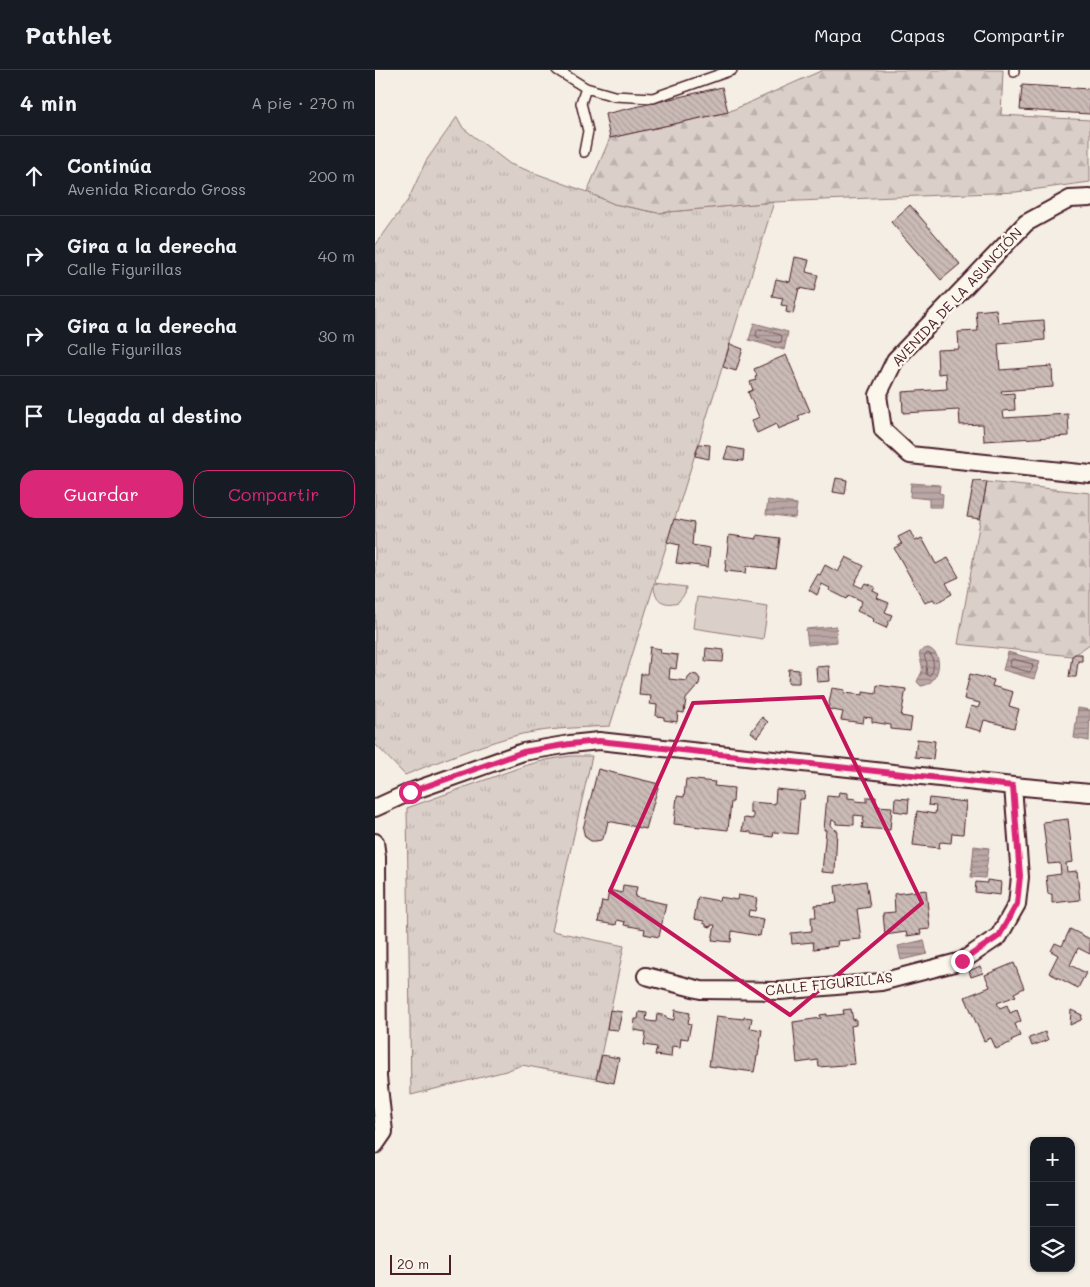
<!DOCTYPE html>
<html lang="es">
<head>
<meta charset="utf-8">
<style>
  body { margin:0; font-family:Mali,sans-serif; background:#242831; color:#f1f3f6 }
  .controls { position:absolute; right:15px; bottom:15px; display:grid; overflow:hidden; border-radius:10px; box-shadow:0 1px 4px #0004 }
  .controls button { width:45px; height:45px; display:grid; place-items:center; padding:0; border:0; border-bottom:1px solid #363941; background:#171b24; color:#f1f3f6; font:25px sans-serif }
  .scale { position:absolute; left:15px; bottom:12px; width:61px; box-sizing:border-box; padding-left:5px; border:2px solid #4a1f2b; border-top:0; font-size:14px; line-height:18px; white-space:nowrap; color:#4a1f2b; -webkit-text-stroke:4px #fbf7ec; paint-order:stroke }
  .stop { position:absolute; width:15px; height:15px; margin:-11px; border:4px solid #db2777; border-radius:50%; background:#fff }
  .stop.end { background:#db2777; border-color:#fff; box-shadow:0 1px 5px #0008 }
  .list { margin:0; padding:0; list-style:none }
  h2 { display:flex; justify-content:space-between; align-items:center; height:65px; margin:0; padding:0 20px; font-size:21px }
  h2 small { font-size:16px; font-weight:400; color:#9ea1a6 }
  .list li { display:grid; grid-template-columns:32px 1fr auto; gap:15px; align-items:center; box-sizing:border-box; height:80px; padding:0 20px; border-top:1px solid #363941 }
  .list b { display:block; font-size:19px; white-space:nowrap }
  .list p { margin:0; font-size:16px; white-space:nowrap; color:#9ea1a6 }
  .list em { font-size:16px; font-style:normal; color:#9ea1a6 }
  .actions { display:flex; gap:10px; padding:15px 20px }
  .actions a { flex:1; padding:11px 0; border:1px solid #db2777; border-radius:15px; text-align:center; font-size:18px; color:#db2777 }
  .actions .main { background:#db2777; color:#fff }
  .icon { flex:none; width:28px; height:28px; fill:none; stroke:currentColor; stroke-width:2; stroke-linecap:round; stroke-linejoin:round }
  .map { position:relative; flex:none; width:715px; height:1217px; overflow:hidden }
  header { display:flex; align-items:center; gap:30px; box-sizing:border-box; height:70px; padding:0 25px; background:#171b24; border-bottom:1px solid #363941 }
  header strong { font-size:24px }
  nav { display:flex; gap:28px; margin-inline-start:auto; font-size:18px }
  main { display:flex }
  aside { flex:1; background:#171b24 }
  .map>svg:first-child { display:block }
  .grass { fill:url(#grass-tufts); stroke:#92787a }
  .forest { fill:url(#forest-firs); stroke:#92787a }
  .pitch { fill:#dbd0c9; stroke:#92787a }
  .water { fill:url(#water-rules); stroke:#8d7174 }
  .lines { fill:none; stroke-linecap:round; stroke-linejoin:round }
  .shore { stroke:#77555c; stroke-width:1 }
  .building { fill:url(#building-back-hatch); stroke:#4a1f2b }
  .lane-casing { stroke:#4a1f2b; stroke-width:12 }
  .street-casing { stroke:#4a1f2b; stroke-width:20 }
  .lane { stroke:#fbf7ec; stroke-width:9 }
  .street { stroke:#fbf7ec; stroke-width:16 }
  .route { stroke:#db2777; stroke-width:6 }
  .marked { fill:none; stroke:#c2185b; stroke-width:4; stroke-linejoin:round }
  .labels { text-anchor:middle; stroke-width:5; stroke-linejoin:round; paint-order:stroke }
  .street-label { font-size:14px; fill:#4a1f2b; stroke:#fbf7ec }
</style>
</head>
<body>
<header>
<strong>Pathlet</strong>
<nav><a>Mapa</a><a>Capas</a><a>Compartir</a></nav>
</header>
<main>
<aside>
<h2>4 min<small>A pie · 270 m</small></h2>
<ul class="list">
<li><svg class="icon" aria-label="ahead" viewBox="0 0 24 24"><path d="M12 20V5M6 11l6-6 6 6"/></svg><div><b>Continúa</b><p>Avenida Ricardo Gross</p></div><em>200 m</em></li>
<li><svg class="icon" aria-label="right" viewBox="0 0 24 24"><path d="M7 20v-9h11M14 6l5 5-5 5"/></svg><div><b>Gira a la derecha</b><p>Calle Figurillas</p></div><em>40 m</em></li>
<li><svg class="icon" aria-label="right" viewBox="0 0 24 24"><path d="M7 20v-9h11M14 6l5 5-5 5"/></svg><div><b>Gira a la derecha</b><p>Calle Figurillas</p></div><em>30 m</em></li>
<li><svg class="icon" aria-label="arrive" viewBox="0 0 24 24"><path d="M6 21V4h12l-3 4 3 4H6"/></svg><div><b>Llegada al destino</b></div></li>
</ul>
<div class="actions"><a class="main">Guardar</a><a>Compartir</a></div>
</aside>
<div class="map">
<svg width="715" height="1217" viewBox="0 0 715 1217">
  <defs>
    <pattern id="grass-tufts" width="24" height="20" patternUnits="userSpaceOnUse" patternTransform="scale(1.25)"><rect width="24" height="20" fill="#dbd0c9"/><path d="M3 7l-1-3M5 7V3M7 7l1-3M15 17l-1-3M17 17v-4M19 17l1-3" fill="none" stroke="#bdb2ad"/></pattern>
    <pattern id="forest-firs" width="22" height="20" patternUnits="userSpaceOnUse" patternTransform="scale(1.25)"><rect width="22" height="20" fill="#dbd0c9"/><path d="M5 1l3.5 6h-7zM16 11l3.5 6h-7z" fill="#bdb2ad"/></pattern>
    <pattern id="water-rules" width="6" height="5" patternUnits="userSpaceOnUse" patternTransform="scale(1.25)"><rect width="6" height="5" fill="#baa7a5"/><path d="M0 2.5h6" fill="none" stroke="#998787"/></pattern>
    <pattern id="building-back-hatch" width="6" height="6" patternUnits="userSpaceOnUse" patternTransform="scale(1.25)"><rect width="6" height="6" fill="#cabbb6"/><path d="M-1 5l2 2M0 0l6 6M5-1l2 2" fill="none" stroke="#afa09d"/></pattern>
  </defs>
  <rect width="100%" height="100%" fill="#f4eee4"/>
  <filter id="ink" filterUnits="userSpaceOnUse"><feTurbulence type="fractalNoise" baseFrequency=".02" numOctaves="2"/><feDisplacementMap in="SourceGraphic" scale="10" xChannelSelector="R" yChannelSelector="G"/><feConvolveMatrix kernelMatrix="1 2 1 2 8 2 1 2 1" color-interpolation-filters="sRGB"/></filter>
  <g filter="url(#ink)">
    <path class="grass" d="M82,47l6,11 47,36 77,28 27,12 44,9 116,-11 -164,524c-33,2 -68,2 -100,11 -35,10 -70,24 -105,38l-30,-31v-498l33,-46 18,-39z
      M195,686h22l-40,175 72,15 -28,133 -74,-14 -16,6 -95,24 -4,-287 117,-42 22,-6z"/>
    <path class="forest" d="M448,0h180l-2,45 89,5v62l-74,10 -242,10 -116,11 -44,-9 -27,-12 23,-54 118,-26z
      M612,412l103,11v151l-18,12 -114,-12z"/>
    <path class="pitch" d="M279,513l32,4 -1,7 -7,8c-16,5 -25,-4 -24,-19z
      M322,527l71,10 -5,32 -70,-11z"/>
    <path class="water" d="M379,253l34,9 -4,18 -35,-10z
      M536,413l29,2 -1,8 4,1 -1,13h-13v-8l-19,-2z
      M393,430l29,4 -2,14 -29,-4z
      M461,556l1,16 -29,3 -2,-16z
      M553,578c18,6 11,37 -7,38l-4,-4c1,-4 4,-7 5,-11 2,-10 -10,-20 6,-23z
      M633,582l32,9 -6,18 -31,-9z
      M703,638l12,2 -1,31 -15,-3z
      M599,776l15,2 -4,30 -14,-1z
      M549,870l3,14 -26,6 -3,-14z"/>
    <g class="lines">
      <path class="shore" d="M384,259l22,6 1,2 -1,5 -3,1 -21,-6 -1,-2 1,-4z
        M553,583l3,2c3,7 4,16 -2,21l-3,-2 1,-11 -3,-7 2,-2z
        M638,589l19,5 1,3 -2,4 -2,1 -18,-5 -1,-2 1,-5z"/>
    </g>
    <path class="building" d="M647,15l68,4v25l-70,-4z
      M347,17l6,25 -118,26 -5,-24z
      M535,135l50,59 -19,16 -50,-58z
      M420,187l14,3 -3,12 12,3 -4,16 -15,-3 -6,26 -7,-2 1,-6 -6,-1 2,-7 -11,-2 4,-17 14,3z
      M621,239l2,14 46,-3 1,20 -47,4 2,26 52,-4 1,21 -52,4 1,3 12,-1 1,17 -12,1 1,7 64,-4 1,22 -85,5 -1,-17 -23,1 -1,-15 -56,3 -1,-21 45,-3 -1,-16 -8,1 -1,-24 22,-1 -1,-17 20,-1 -2,-20z
      M355,274l13,5 -7,22 -13,-4z
      M411,285l24,56 -12,5 2,4 -22,9 -2,-5 -19,9 -6,-12 8,-4 -11,-25 5,-2 -3,-8 6,-2 -1,-3 2,-1 -3,-7z
      M324,374l11,1 -1,14 -14,-3z
      M353,377l16,3 -1,11 -19,-2z
      M461,408l11,2 -2,14 -12,-2z
      M599,411l13,1 -7,37 -13,-2z
      M299,449l20,4 -2,22 18,3 -2,19 -32,-4 3,-18 -12,-3z
      M535,461l5,10 7,-3 14,26 12,-6 11,19 -13,6 6,11 -16,9 -3,-4 -8,4 -31,-55 8,-4 -4,-7z
      M354,465l28,4v-4l23,3 -4,31 -29,-3 -1,7 -21,-2z
      M471,487l18,9 -10,18 8,4 3,-5 10,4 -2,4 6,3 -2,4 12,5 -4,9 7,3 -6,13 -13,-6 1,-3 -17,-8 5,-10 -13,-6 -2,4 -18,-9 1,-2 -8,-4 -5,11 -8,-5 9,-16 2,1 5,-10 13,7z
      M275,577l11,2 -1,4 18,2 -2,14 -6,-1 -1,11 18,2 1,-4 3,-3 6,1 3,4 -1,5 -13,15 -2,14 -6,-1 -1,10 -13,-2v-3l-8,-1 1,-11 -7,-1 1,-8 -12,-1 2,-21h6z
      M331,578l18,2 -1,12 -18,-1z
      M700,584h7v7h-4l-2,16h-7l3,-21z
      M454,596l1,15 -13,1 -1,-15z
      M414,599l10,1v13h-11z
      M595,604l24,6 -2,6 21,6 -4,14 10,3 -5,19 -30,-8 -3,11 -16,-4 6,-21 7,2 2,-5 -16,-4z
      M502,615l29,4 -5,27 11,2 -2,13 -19,-2v-4l-19,-3v-4l-8,-1 -1,6 -22,-3 2,-8 -15,-3 4,-21 13,2 -1,3 19,2v-3l13,2z
      M387,647l6,5 -11,15 -6,-5z
      M542,669l18,2 -2,18 -18,-2z
      M223,699l61,15 -13,45 -38,-8 -3,13 -4,6 -5,1h-5l-6,-4 -2,-8z
      M311,709l29,3 -1,4 20,2 -1,14h-2l-3,28 -54,-6 3,-28 7,1z
      M401,719l29,3 -1,7h-4l-3,35 -23,-2 -1,5 -22,-3v-2l-9,-1 2,-13 9,1v-6h-3v-11l25,2z
      M464,722l9,1v5l8,1 -1,2 12,1v-5h9v9l16,1 -2,23 -28,-2 2,-12 -10,-1v10l-18,-1v-3l-4,-1 -1,5 4,5h2l-2,43 -13,-1 4,-42h-2l3,-34 11,1z
      M520,728l14,1 -1,14 -14,-2z
      M554,728l37,4 -3,32 -11,-1 -1,10 -11,-1 -1,6 -26,-3 4,-34 18,3 1,-8 -8,-1z
      M693,749l5,43 -7,1 1,9 10,-1 3,29 -28,3v-9h-4l-2,-18 15,-2 -1,-11 -12,1 -5,-42z
      M612,810l14,2 -1,13 -25,-3 1,-10 11,1z
      M491,811l4,26 -13,2 4,30 -24,2 1,5 -24,3 -1,-7 -21,2 -1,-11 21,-2 -1,-14h5l-1,-12 22,-2 -2,-17z
      M248,815l14,2 -2,10 31,7 -7,33 -15,-3 1,-5 -21,-4 1,-3 -8,-2 -1,5 -18,-3 4,-21 5,1 2,-12 13,3z
      M551,820l4,39 -10,1 1,4 -14,2 -1,-4 -21,3 -2,-22 12,-1 -1,-18z
      M363,825l19,3 -2,13 -6,-1 -1,6 15,3 -3,17 -28,-5 -1,11 -19,-2 3,-15h-4v2l-5,-1v-2l-3,-1 1,-2 -10,-2 4,-22 21,4 1,-4 17,3z
      M695,859l20,10v15l-12,-6 -8,17 16,8 -8,15 -29,-15 9,-18 -7,-4 4,-8 7,3z
      M639,893l10,25 -10,5 2,3 -19,7 3,5 7,-3 3,8 7,-3 4,11 -6,3 5,12 -9,4 1,2 -16,7 -5,-11 -7,3 -19,-44 25,-10 -5,-12z
      M605,896l3,7 -12,4 -2,-6z
      M476,939l2,11 3,-1v6l-5,1 4,38 -36,3 -1,-7 -21,3 -4,-41 28,-4 -1,-3 7,-1v2l17,-2 -1,-4z
      M235,940l12,2 -4,18 -11,-1z
      M300,940l15,3 -2,10 3,1 -3,15 -7,-1 -1,9 -8,-1 -1,11 -16,-2 2,-8 -13,-2 2,-13 -12,-2 1,-11h3l1,-7 8,1 -1,7 2,1 8,1 1,-8 9,2v2l8,2z
      M696,940l11,5 -1,5 -11,5z
      M341,946l28,3v-2l8,1 -2,10 12,2 -4,26h-1l-3,16 -45,-6z
      M670,962l3,8 -16,6 -3,-8z
      M227,985l17,3 -5,25 -18,-4z"/>
    <g class="lines">
      <g class="lane-casing">
        <path id="lane" d="M182,0l29,18 28,8 39,2 79,-28
          M639,2v-2
          M209,82l4,-21 -7,-28 5,-15"/>
      </g>
      <g class="street-casing">
        <path id="street" d="M715,128l-20,1 -44,24 -131,137 -17,35 5,35 27,25 180,19
          M0,738l35,-16 113,-40 47,-8 29,-3 414,45 77,7
          M0,772l2,15 1,220 6,55 -9,13
          M271,906l55,14 79,1 101,-9 81,-21 37,-25 18,-32 3,-27 -7,-91"/>
      </g>
      <use href="#lane" class="lane"/>
      <use href="#street" class="street"/>
    </g>
  </g>
  <g class="lines" filter="url(#ink)">
    <path class="route" d="M35,722l113,-40 47,-8 29,-3 414,45 7,90 -3,28 -18,32 -37,25"/>
  </g>
  <path class="marked" d="M448,627l99,206 -132,112 -180,-124 83,-188z"/>
  <g class="labels">
    <g class="street-label">
      <text transform="translate(582 227) rotate(-47)" y="5">AVENIDA DE LA ASUNCIÓN</text>
      <text transform="translate(454 914) rotate(-6)" y="5">CALLE FIGURILLAS</text>
    </g>
  </g>
</svg>
<div class="controls">
<button>+</button>
<button>−</button>
<button><svg class="icon" aria-label="layers" viewBox="0 0 24 24"><path d="M12 4l9 5-9 5-9-5zM3 14l9 5 9-5"/></svg></button>
</div>
<div class="scale">20 m</div>
<div class="stop" style="left:35px;top:722px"></div>
<div class="stop end" style="left:587px;top:891px"></div>
</div>
</main>
</body>
</html>
